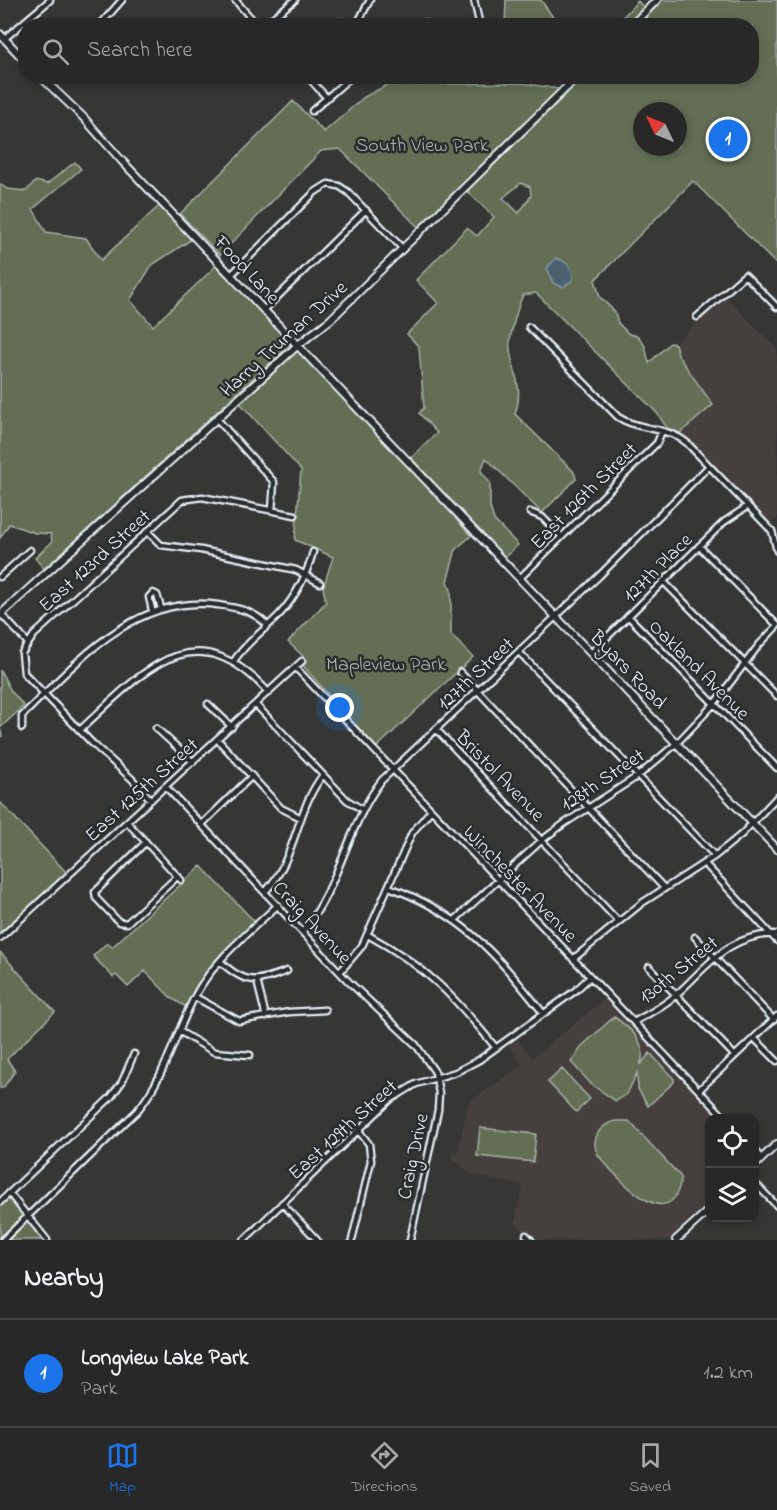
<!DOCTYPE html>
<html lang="en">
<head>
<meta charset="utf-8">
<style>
  body { margin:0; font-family:"Indie Flower",sans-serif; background:#343434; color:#f1f3f6 }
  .controls { position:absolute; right:18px; bottom:18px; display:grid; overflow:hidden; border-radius:12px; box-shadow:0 3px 9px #0003 }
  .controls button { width:54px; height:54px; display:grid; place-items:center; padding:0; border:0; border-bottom:2px solid #444445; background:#282828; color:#f1f3f6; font:30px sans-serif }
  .compass { position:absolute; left:633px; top:102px; width:54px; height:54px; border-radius:50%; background:#282828; box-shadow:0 3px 9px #0003; rotate:313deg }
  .you { position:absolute; left:340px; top:708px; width:21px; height:21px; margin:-15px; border:4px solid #fff; border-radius:50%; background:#1a73e8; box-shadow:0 0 0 9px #1a73e833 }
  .badge { display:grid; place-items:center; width:39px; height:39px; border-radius:50%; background:#1a73e8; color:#fff; font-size:20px; font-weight:700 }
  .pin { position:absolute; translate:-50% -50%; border:3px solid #fff; box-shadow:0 2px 6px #0006 }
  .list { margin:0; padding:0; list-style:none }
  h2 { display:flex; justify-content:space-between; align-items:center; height:78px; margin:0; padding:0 24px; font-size:26px }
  h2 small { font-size:20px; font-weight:400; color:#a5a6a8 }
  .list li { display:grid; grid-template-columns:39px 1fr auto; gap:18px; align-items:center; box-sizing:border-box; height:108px; padding:0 24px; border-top:2px solid #444445 }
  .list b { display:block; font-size:22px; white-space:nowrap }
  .list p { margin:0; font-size:20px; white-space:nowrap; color:#a5a6a8 }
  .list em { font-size:20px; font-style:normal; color:#a5a6a8 }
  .icon { flex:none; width:33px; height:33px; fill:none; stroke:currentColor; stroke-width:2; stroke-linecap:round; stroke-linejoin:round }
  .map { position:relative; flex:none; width:777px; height:1240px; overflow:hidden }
  .search { position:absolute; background:#282828; box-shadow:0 3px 9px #0003; left:18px; right:18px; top:18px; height:66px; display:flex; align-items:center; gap:15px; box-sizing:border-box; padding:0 21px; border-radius:24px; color:#a5a6a8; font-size:22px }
  .sheet { height:186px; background:#282828 }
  nav { display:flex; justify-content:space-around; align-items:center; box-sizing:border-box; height:84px; border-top:2px solid #444445; background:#282828; font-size:16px; color:#a5a6a8 }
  nav a { display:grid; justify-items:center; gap:3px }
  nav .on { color:#1a73e8 }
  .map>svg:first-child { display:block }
  .built { fill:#45403d }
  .green { fill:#646e54; stroke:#a6b0a6; stroke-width:1.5; fill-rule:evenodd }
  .water { fill:#4c626f; stroke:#8a9ba6; stroke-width:1.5 }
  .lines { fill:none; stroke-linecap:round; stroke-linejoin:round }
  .street-casing { stroke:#e8f1f8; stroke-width:9 }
  .secondary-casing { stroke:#e8f1f8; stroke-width:10 }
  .street { stroke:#2a2d2e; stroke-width:4.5 }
  .secondary { stroke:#2a2d2e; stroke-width:6 }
  .labels { text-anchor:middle; stroke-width:5; stroke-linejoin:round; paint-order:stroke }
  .park-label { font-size:20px; fill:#adb6ae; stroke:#2a2d2e }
  .street-label { font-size:20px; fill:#e8f1f8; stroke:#2a2d2e }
</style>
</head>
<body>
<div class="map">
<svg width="777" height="1240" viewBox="0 0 777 1240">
  <rect width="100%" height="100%" fill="#363635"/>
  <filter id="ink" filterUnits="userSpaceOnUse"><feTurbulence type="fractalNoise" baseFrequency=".0167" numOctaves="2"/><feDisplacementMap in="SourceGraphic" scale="12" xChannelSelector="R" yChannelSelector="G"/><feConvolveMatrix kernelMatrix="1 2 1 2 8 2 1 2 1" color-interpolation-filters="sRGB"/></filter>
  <g filter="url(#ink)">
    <path class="built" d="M724,295l53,54v169l-7,7 -90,-92 33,-28 -34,-48 -4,-13z
      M606,998l116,120h-12l-1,83 -40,39h-137l-17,-18 8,-37 -52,-10 -20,-19 7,-4 10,-49 54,-38 -14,-21 8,-7 16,21z"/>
    <path class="green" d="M506,0h35l13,19 15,6h-64z
      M662,0h115v265l-84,-84 -98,99 5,17 15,15 3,11 11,11 9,2 7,10 4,17 21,-20 5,1 4,13 34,48 -33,28 -13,-5 -10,-15 -121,-120 -13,2c-5,11 -15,44 -13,55 4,25 14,39 5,64l59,58 2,7 -34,34 -56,-55 -5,13 9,12v24l4,13 24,25 -13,12 -94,-99 26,-25 -18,-20 5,-5 -5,-61 -12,-13 31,-31 -22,-23 51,-52 10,8 17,-19 -27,-26 117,-114 168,-1v-50l-116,-1zM642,111h36v36h-36zM521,183l9,4 1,9 -12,17 -16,-15z
      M638,1l6,7 -18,17h-11z
      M522,83l42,7 -142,141 -82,-82 -19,2 -101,104 -40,-41 113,-113 31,31 40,-35 23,-12z
      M75,162l6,7 -48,40 13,23 40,6 15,22 59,-55 32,34 -40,26 -22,35 23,26 64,-61 74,79 -247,225 -9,-11 17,-16 -1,-8 -16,-1 -26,-9 -9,14v-354l7,5 19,2 10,-10 11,3z
      M297,351l4,1 154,162v4l16,18 -15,13 -9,33 4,8v45l22,22 -97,91 -72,-81 -1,-11 -15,-14 38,-40 -3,-14 10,-31 -38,-17 6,-70 -62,-68z
      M0,670l11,21 13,15 -24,22 2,8 -2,1z
      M0,802l67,71 -67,60z
      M201,866l55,57 -38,36 -32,48 -15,-9 -26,-27 -17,16 -12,-12 -3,2 -20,-21 14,-13 5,4z
      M0,952l55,60 -48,47 8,12 -12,17h-3z
      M614,1017c17,11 35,27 26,48l10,-12 24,26v3l-26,24 -10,-17 -1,-16 -10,21 -11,7 -24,-16 -21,-23 12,-17z
      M562,1069l28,30 -14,13 -28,-30z
      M615,1121h14l52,56c-8,63 -64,1 -83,-22 -8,-15 1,-30 17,-34z
      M480,1128l56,6 -3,28 -56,-6z
      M7,1199l5,1 12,14 -24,25v-33z
      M27,1221l16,19h-37l19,-18z"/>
    <path class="water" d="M556,258c10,3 18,10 17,22l-10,7 -10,-4 -6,-15z"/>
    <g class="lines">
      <g class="street-casing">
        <path id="street" d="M235,0l23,26
          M474,0l6,26
          M424,23l2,3
          M99,26l23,-26
          M262,26l33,-26
          M338,26l1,-4 18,1
          M356,26l14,-26
          M4,39l46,-39
          M307,76l20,22
          M312,111l40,-35
          M231,275l84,-83 13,-8 11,2 9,6 55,57
          M264,310l102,-100
          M697,317l48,-42 32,32
          M529,327l89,90c21,14 49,9 69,26l85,88 5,20
          M217,419l57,63 -2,28
          M530,512l12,5 20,20
          M148,532l13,13 40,5 95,20 24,13
          M699,546l78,79
          M0,577l30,-27
          M520,578l137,-135 5,-12
          M663,581l114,115
          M152,610l-3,-13 4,-4 4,2 4,13
          M1,614l26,28
          M628,616l149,152
          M519,652l196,204
          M591,653l133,-131 24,-16
          M234,661c12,-19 31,-31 46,-47 16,-18 27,-40 33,-62
          M296,668l429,450
          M460,672l204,216
          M208,704l24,23
          M256,705l91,95 16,10
          M22,728v-12c55,-54 112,-122 196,-111 20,3 35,5 49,20
          M156,728l37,34
          M436,729l182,192
          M80,730c62,-57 113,-121 189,-37
          M218,740l63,68 20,10
          M166,787l181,193 69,65 19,27 4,21 -1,17 -28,130
          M151,800l-19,-21 -39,-35 -69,-71 -2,-20 12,-18 148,-135 20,-3 93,18
          M127,822l54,58
          M201,825l51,-49
          M146,842l-51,50 1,6 23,24 8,1 51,-47
          M705,864l72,77
          M389,887c74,27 106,66 154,126
          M265,892c32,-34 30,-81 58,-117
          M456,919l86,-79 23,-17 73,-47 39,-33 37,-39 45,-59 18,-19
          M303,931c37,-44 44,-106 79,-151l217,-204 110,-110
          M368,935c59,32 86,61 128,113
          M695,937l79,83
          M0,938l302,-277
          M573,959l69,-56 73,-47 27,-22 35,-37
          M220,961c25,24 36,22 67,10
          M649,967l86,89
          M340,972l22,-26 50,-113 19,-23
          M257,981l9,36
          M195,997l44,24 50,-9 36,-2
          M634,1022c14,-8 30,-16 43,-28 33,-30 50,-59 100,-60
          M179,1031l35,21 36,3
          M754,1038l23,23
          M699,1090l78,-74
          M754,1150l8,9
          M754,1182l23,24
          M9,1193l38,47
          M0,1202l111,-105 11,-15 12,-28
          M282,1203l35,37
          M526,1235l5,5
          M3,1240l134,-129c28,-33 38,-77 58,-115 19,-36 53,-63 83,-91
          M244,1240l146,-140 26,-16 40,-12 23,-12 96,-69 15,-14
          M352,1240l19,-79 -2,-17 -11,-14"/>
      </g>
      <g class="secondary-casing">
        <path id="secondary" d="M631,26l26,-26
          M0,34l26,28
          M40,76l43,41 39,44 655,688
          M0,615l298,-270 32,-25 248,-244
          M754,1166l23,-22
          M676,1240l34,-31"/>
      </g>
      <use href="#street" class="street"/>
      <use href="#secondary" class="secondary"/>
    </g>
  </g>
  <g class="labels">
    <g class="park-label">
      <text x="422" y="151">South View Park</text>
      <text x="386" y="670">Mapleview Park</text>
    </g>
    <g class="street-label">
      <text transform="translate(248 269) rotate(47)" y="7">Food Lane</text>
      <text transform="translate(283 338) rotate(-42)" y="7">Harry Truman Drive</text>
      <text transform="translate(583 495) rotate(-45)" y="7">East 126th Street</text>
      <text transform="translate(94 560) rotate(-42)" y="7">East 123rd Street</text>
      <text transform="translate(657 567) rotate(-45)" y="7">127th Place</text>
      <text transform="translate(629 669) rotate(46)" y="7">Byars Road</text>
      <text transform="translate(700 669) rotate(45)" y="7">Oakland Avenue</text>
      <text transform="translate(475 673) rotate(-43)" y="7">127th Street</text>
      <text transform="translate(501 775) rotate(46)" y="7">Bristol Avenue</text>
      <text transform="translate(602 779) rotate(-34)" y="7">128th Street</text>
      <text transform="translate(141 789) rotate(-42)" y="7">East 125th Street</text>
      <text transform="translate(521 883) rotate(46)" y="7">Winchester Avenue</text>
      <text transform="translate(313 922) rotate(47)" y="7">Craig Avenue</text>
      <text transform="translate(678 969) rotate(-39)" y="7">130th Street</text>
      <text transform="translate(342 1129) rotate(-42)" y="7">East 129th Street</text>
      <text transform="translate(412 1156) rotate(-78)" y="7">Craig Drive</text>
    </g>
  </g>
</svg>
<div class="controls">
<button><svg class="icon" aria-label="locate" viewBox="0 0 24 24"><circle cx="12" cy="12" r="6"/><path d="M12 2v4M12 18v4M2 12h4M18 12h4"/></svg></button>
<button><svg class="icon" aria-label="layers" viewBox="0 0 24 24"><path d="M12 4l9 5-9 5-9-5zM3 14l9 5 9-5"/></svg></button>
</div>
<svg class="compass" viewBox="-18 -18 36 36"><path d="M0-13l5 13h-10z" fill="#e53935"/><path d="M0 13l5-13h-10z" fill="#a5a6a8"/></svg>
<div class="you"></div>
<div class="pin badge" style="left:728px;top:139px">1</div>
<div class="search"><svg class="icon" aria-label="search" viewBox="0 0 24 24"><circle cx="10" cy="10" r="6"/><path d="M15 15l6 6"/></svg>Search here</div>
</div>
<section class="sheet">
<h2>Nearby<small></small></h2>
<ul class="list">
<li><span class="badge">1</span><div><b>Longview Lake Park</b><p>Park</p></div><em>1.2 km</em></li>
</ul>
</section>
<nav>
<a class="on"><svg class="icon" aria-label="map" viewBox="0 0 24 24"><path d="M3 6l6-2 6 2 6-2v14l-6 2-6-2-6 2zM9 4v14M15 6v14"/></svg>Map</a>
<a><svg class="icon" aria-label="directions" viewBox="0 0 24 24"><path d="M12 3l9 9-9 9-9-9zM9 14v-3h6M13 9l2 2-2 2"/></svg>Directions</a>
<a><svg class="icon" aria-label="saved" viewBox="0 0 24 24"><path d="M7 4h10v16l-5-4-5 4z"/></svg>Saved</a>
</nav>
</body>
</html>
